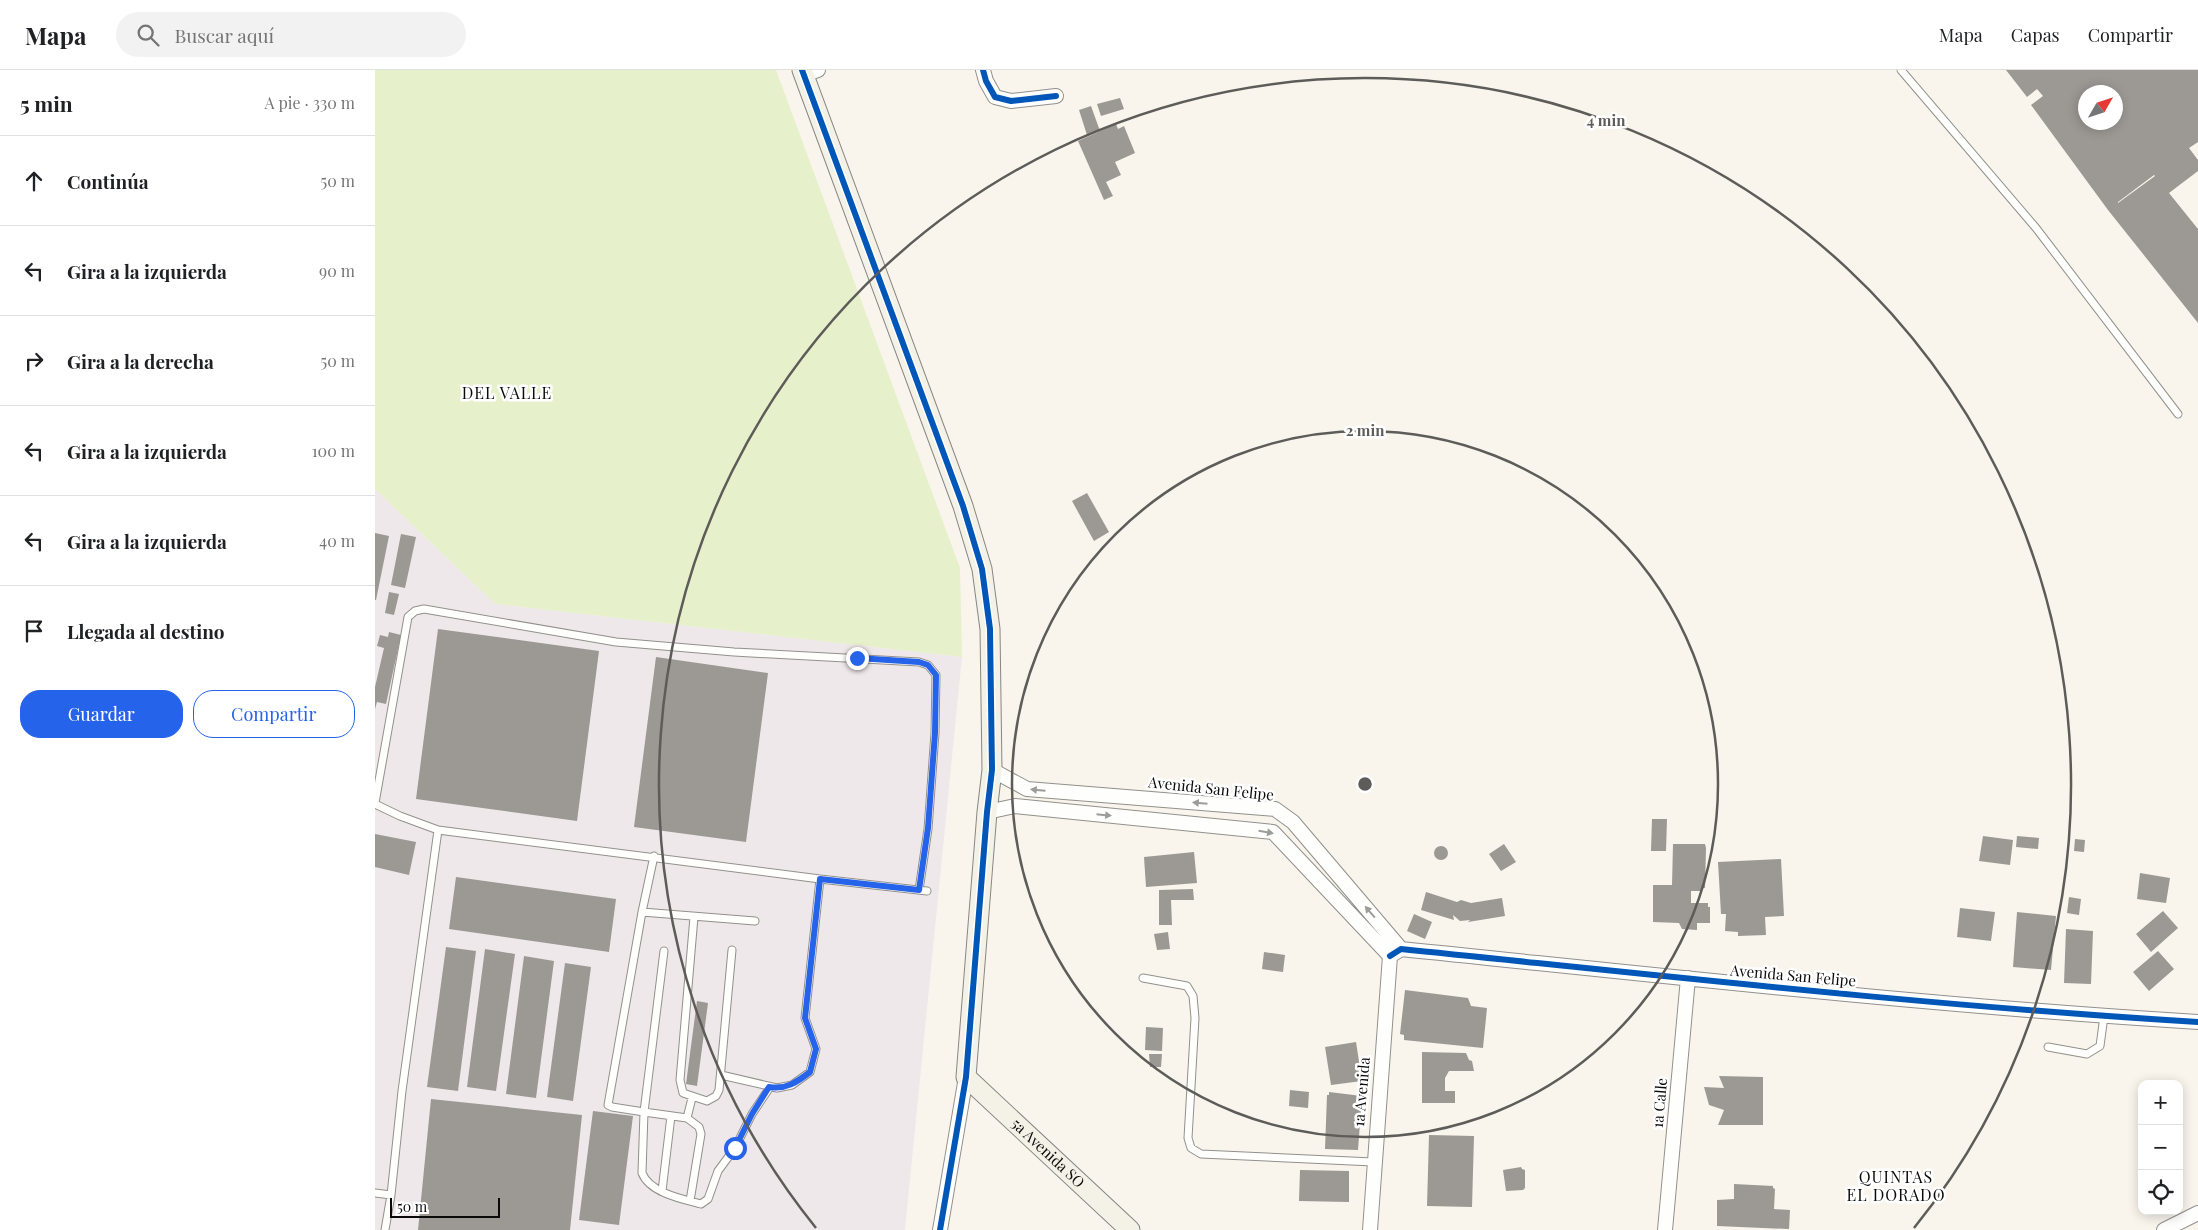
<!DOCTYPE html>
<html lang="es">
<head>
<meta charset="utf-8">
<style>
  body { margin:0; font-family:"Playfair Display",serif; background:#f2f2f2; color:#202124 }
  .controls { position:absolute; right:15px; bottom:15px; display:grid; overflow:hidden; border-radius:10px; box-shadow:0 2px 12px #0003 }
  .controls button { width:45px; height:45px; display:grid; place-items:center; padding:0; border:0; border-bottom:1px solid #e0e0e0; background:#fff; color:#202124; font:25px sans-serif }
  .compass { position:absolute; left:1703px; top:15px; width:45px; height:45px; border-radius:50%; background:#fff; box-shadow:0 2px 12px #0003; rotate:51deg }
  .scale { position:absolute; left:15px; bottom:12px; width:110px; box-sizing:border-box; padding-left:5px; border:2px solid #0a0a0a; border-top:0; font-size:14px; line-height:18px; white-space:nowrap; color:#0a0a0a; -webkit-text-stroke:4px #fff; paint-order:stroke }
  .stop { position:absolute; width:15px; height:15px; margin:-11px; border:4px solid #2563eb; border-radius:50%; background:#fff }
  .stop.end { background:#2563eb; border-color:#fff; box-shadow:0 1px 5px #0008 }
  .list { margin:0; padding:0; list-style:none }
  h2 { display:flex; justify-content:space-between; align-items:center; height:65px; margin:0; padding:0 20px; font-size:21px }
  h2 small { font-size:16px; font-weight:400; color:#757577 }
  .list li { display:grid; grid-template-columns:32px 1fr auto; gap:15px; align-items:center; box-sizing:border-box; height:90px; padding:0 20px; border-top:1px solid #e0e0e0 }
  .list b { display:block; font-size:19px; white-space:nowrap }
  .list em { font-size:16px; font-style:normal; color:#757577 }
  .actions { display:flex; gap:10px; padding:15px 20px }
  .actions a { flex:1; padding:11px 0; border:1px solid #2563eb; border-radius:20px; text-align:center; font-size:18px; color:#2563eb }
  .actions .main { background:#2563eb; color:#fff }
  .icon { flex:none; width:28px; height:28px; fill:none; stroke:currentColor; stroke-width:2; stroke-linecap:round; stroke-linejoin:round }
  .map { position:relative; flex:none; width:1823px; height:1160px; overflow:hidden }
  header { display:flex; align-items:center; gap:30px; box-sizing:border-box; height:70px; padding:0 25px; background:#fff; border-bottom:1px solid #e0e0e0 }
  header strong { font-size:24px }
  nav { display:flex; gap:28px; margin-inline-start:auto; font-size:18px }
  .search { width:350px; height:45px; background:#f2f2f2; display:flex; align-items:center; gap:12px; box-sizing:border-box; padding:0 18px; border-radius:28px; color:#757577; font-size:19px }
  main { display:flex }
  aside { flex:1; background:#fff }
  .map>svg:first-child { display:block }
  .industrial { fill:#efe8eb }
  .green { fill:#e6f0cb }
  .building { fill:#9c9893; fill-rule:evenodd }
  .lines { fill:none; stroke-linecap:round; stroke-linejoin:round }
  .lane-casing { stroke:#92908c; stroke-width:9 }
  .street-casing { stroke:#92908c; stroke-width:16 }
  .secondary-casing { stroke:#888683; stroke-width:21 }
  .lane { stroke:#fefefc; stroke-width:7 }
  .street { stroke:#fefefc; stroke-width:14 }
  .secondary { stroke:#f4f1e7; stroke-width:19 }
  .cycleway-casing { stroke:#fff; stroke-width:9 }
  .cycleway { stroke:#0057b8; stroke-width:6 }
  .oneway { fill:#9c9c9b }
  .route { stroke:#2563eb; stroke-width:6 }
  .ring { fill:none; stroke:#5e5c59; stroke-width:2.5 }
  .labels { text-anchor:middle; stroke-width:5; stroke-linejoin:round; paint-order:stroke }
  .street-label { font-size:15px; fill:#0a0a0a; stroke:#fff }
  .neighbourhood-label { font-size:16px; letter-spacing:1px; fill:#0a0a0a; stroke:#fff }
  .centre { fill:#5e5c59; stroke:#fff; stroke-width:2.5 }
  .ring-label { font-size:15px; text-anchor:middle; font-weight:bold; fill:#5e5c59; stroke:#fff; stroke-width:5; stroke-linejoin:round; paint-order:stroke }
</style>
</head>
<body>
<header>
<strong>Mapa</strong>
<div class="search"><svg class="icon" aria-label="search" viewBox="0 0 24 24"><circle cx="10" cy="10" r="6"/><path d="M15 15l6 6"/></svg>Buscar aquí</div>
<nav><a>Mapa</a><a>Capas</a><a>Compartir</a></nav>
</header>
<main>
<aside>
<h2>5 min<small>A pie · 330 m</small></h2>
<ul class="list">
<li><svg class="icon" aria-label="ahead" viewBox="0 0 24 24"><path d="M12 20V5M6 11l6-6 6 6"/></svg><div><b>Continúa</b></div><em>50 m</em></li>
<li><svg class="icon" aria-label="left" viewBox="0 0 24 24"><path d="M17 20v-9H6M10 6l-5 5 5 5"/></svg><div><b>Gira a la izquierda</b></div><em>90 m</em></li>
<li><svg class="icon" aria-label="right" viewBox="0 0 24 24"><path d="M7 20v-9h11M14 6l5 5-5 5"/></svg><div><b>Gira a la derecha</b></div><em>50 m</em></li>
<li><svg class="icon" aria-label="left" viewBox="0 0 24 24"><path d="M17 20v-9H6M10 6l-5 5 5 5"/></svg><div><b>Gira a la izquierda</b></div><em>100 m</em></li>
<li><svg class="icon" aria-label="left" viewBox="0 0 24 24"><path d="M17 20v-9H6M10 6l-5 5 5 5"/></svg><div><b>Gira a la izquierda</b></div><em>40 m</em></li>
<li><svg class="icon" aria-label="arrive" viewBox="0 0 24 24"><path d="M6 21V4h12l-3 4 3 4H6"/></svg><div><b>Llegada al destino</b></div></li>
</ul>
<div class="actions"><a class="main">Guardar</a><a>Compartir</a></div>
</aside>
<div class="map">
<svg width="1823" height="1160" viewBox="0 0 1823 1160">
  <rect width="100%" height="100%" fill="#f9f5ed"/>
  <path class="industrial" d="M0,419l120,115 467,53 -57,573h-530z"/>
  <path class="green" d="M0,0h401l184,498 2,89 -467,-53 -120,-115z"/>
  <path class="building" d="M1631,0h192v72l-9,6 9,12v11l-29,22 29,36v94l-90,-113 -77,-105 12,-9 -6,-7 -10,8zM1710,22h30v30h-30zM1779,105l1,1 -37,27v-1z
    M745,28l4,11 -23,7 -4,-12z
    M716,36l9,25 -13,4 -8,-25z
    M741,54l2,5 6,-3 11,27 -20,9 6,13 -15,7 7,14 -9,4 -26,-59z
    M712,423l22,39 -15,9 -22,-40z
    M0,463l14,3 -13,64h-1z
    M26,464l15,3 -11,51 -14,-3z
    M14,522l10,2 -5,21 -9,-2z
    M63,559l161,22 -22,170 -161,-22z
    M14,562l12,3 -15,69 -9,-2 -2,7v-22l9,-39 -7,-2 3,-11 8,2z
    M281,587l112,16 -22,169 -112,-15z
    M1277,749h15l-1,32h-15z
    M0,764l41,8 -7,33 -34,-8z
    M1608,766l30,4 -3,25 -31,-4z
    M1642,766l22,2 -1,11 -22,-2z
    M1700,769l10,1 -1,12 -10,-1z
    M1129,774l12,18 -15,9 -12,-17z
    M1298,774h32l1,4 -1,40h-4v3h-10v12h17v4h2v16h-13v7l-15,-1 -3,-6 -26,-1v-37h19z
    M1059 783a7 7 0 1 1 14 0a7 7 0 1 1-14 0Z
    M819,782l3,31 -51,4 -2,-30z
    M1406,789l3,57 -19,1 1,18 -28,1v-4l-13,-1 1,-17h-5l-3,-52z
    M1765,803l30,5 -4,25 -29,-4z
    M81,807l160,22 -7,53 -160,-23z
    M818,819l1,11h-23l1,25h-13v-35z
    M1051,822l31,10 4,-2 10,3 31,-5 3,18 -37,6 2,-2 -10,1 -7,-6 1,5 -33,-10z
    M1694,827l12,2 -2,16 -12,-2z
    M1585,838l35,4 -4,29 -34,-4z
    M1788,841l15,17 -27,24 -15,-18z
    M1642,842l39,4 -5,54 -38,-3z
    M1039,844l18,8 -7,17 -18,-8z
    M1691,859l27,2 -2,53 -27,-1z
    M793,862l2,17 -13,1 -3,-16z
    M71,877l30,4 -18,140 -31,-4z
    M110,879l30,5 -19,137 -29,-4z
    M1783,881l16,18 -25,22 -16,-19z
    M889,882l21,3 -2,17 -21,-3z
    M149,886l30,5 -18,137 -30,-4z
    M190,893l26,4 -18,134 -26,-4z
    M1030,920l63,8 3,8 16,2 -4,40 -79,-8v-5l-4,-1z
    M322,931l11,2 -11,83 -11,-2z
    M771,957l17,1 -1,23 -17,-1z
    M981,972l6,39 -31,4 -6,-38z
    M1047,982l44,1 3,7 3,1 2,10h-25l-4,7v13h10v12h-33z
    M774,984h13l-1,13h-11z
    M1344,1006l44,1v48h-45l6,-15 -15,-5 -5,-18 20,1z
    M915,1020l19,2 -1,16 -19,-2z
    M954,1022l33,4 -4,54 -33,-1 2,-54h2z
    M56,1029l151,16 -12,115h-152z
    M218,1041l40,5 -14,109 -40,-5z
    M1054,1065l45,1 -2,71 -45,-1z
    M1146,1097l1,2 3,1v18l-2,2 -17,1 -3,-21z
    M925,1100l49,1v31l-50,-1z
    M1359,1114l39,2v2l2,1 -1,20 16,1 -1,19 -72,-3v-26l17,-1z"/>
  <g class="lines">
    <g class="lane-casing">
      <path id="lane" d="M1526,0l135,158 142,186
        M0,733l33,-186 7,-6 9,-2 192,33 118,10 185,10 9,3 8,10 -1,58 -7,96 -9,61
        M0,734l25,12 38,14 382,49 107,12
        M279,786l-12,56 -34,193 4,2 32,5 20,-161
        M267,842l113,9
        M319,847l-14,163 3,13 24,8 9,-5 3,-6 13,-140
        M768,908l44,8 6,10 2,22 -7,120 3,10 10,6 172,8
        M1673,977l39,7 13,-8 4,-30
        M346,1005l56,13 15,-3 18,-13 6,-23 -11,-31 15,-139
        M317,1028l-5,20 -43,-6 -2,61c8,20 40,26 59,31l7,-5 10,-28 17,-23 17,-34 18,-27
        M312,1048l12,9 2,7 -11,67
        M287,1121l9,-75
        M0,1123l16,2
        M10,1160l6,-35 11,-104 36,-261"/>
    </g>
    <g class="street-casing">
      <path id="street" d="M608,0l3,11 9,16 16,4 45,-5
        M429,5l14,-5
        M617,700l35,19 248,20 18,13 108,127
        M612,742l28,-6 258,26 117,124
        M1015,886l11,-7c265,27 531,57 797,73
        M565,1160l26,-153
        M995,1160l20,-274
        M1290,1160l23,-252
        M1789,1160l34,-17"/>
    </g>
    <g class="secondary-casing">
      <g id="secondary">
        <path id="s1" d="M427,0l161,436 19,63 8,60 2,141 -5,42 -21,265 164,153"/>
      </g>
    </g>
    <use href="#lane" class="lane"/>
    <use href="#street" class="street"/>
    <use href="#secondary" class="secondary"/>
    <g class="cycleway-casing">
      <path id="cycleway" d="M427,0l161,436 19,63 8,60 2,141 -5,42 -21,265 -26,153
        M608,0l3,11 9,16 16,4 45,-5
        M1015,886l11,-7c265,27 531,57 797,73"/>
    </g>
    <use href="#cycleway" class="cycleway"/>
  </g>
  <defs><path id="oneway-solid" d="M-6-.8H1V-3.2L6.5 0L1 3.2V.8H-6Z" transform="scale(1.25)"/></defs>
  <g class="oneway">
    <use href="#oneway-solid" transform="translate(663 720) rotate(-175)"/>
    <use href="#oneway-solid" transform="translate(825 733) rotate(-175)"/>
    <use href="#oneway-solid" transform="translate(729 745) rotate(6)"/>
    <use href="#oneway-solid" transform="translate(891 762) rotate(10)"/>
    <use href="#oneway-solid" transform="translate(995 842) rotate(-131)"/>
  </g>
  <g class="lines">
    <path class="route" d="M360,1078l17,-34 17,-27c17,3 28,-5 41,-15l6,-23 -11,-31 15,-139 99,11 9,-62 7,-95 1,-58 -8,-10 -9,-3 -62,-4"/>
  </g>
  <g class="ring">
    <circle cx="990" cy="714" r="353"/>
    <path d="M441 1158A706 706 0 1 1 1539 1158"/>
  </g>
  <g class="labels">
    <g class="street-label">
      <text transform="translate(836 719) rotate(6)" y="5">Avenida San Felipe</text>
      <text transform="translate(1418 906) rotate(5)" y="5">Avenida San Felipe</text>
      <text transform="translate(987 1022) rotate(-85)" y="5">1a Avenida</text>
      <text transform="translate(1285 1033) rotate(-85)" y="5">1a Calle</text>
      <text dy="5" stroke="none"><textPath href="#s1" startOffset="1152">5a Avenida SO</textPath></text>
    </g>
    <g class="neighbourhood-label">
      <text x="132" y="329">DEL VALLE</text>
      <text x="1521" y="1113">QUINTAS<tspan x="1521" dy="18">EL DORADO</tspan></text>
    </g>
  </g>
  <circle cx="990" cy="714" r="8" class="centre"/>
  <g class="ring-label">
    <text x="1231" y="56">4 min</text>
    <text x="990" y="366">2 min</text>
  </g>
</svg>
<div class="controls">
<button>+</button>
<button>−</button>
<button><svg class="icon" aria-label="locate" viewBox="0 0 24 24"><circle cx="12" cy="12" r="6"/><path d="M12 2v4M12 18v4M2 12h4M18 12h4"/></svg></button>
</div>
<svg class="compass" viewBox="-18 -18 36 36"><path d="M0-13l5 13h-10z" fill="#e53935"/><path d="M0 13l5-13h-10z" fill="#757577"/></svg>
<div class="scale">50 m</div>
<div class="stop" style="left:360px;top:1078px"></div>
<div class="stop end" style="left:482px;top:588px"></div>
</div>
</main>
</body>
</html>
